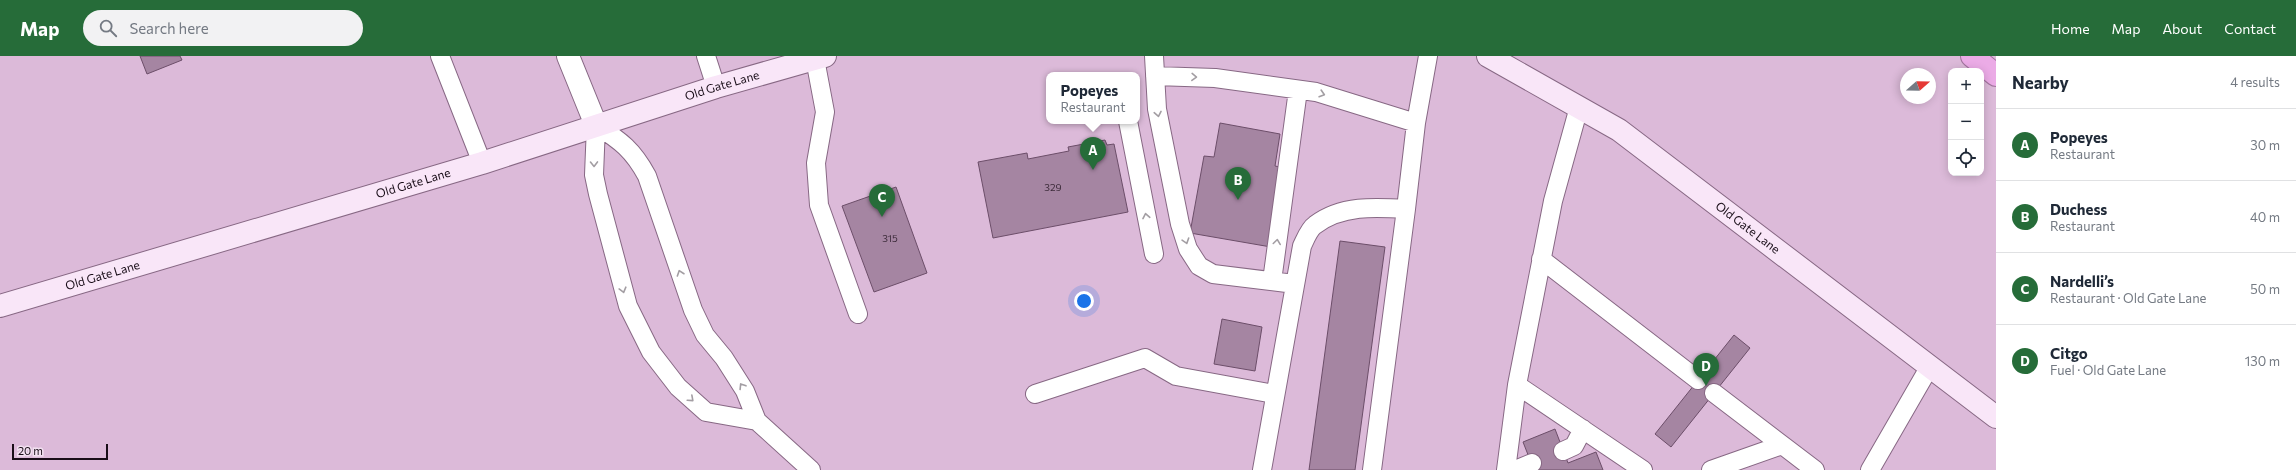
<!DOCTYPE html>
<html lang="en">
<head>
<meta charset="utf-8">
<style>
  body { margin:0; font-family:Commissioner,sans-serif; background:#f2f2f3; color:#1f2937 }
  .controls { position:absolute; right:12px; top:12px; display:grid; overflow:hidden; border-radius:8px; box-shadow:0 2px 10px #0003 }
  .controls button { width:36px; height:36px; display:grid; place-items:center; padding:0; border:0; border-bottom:1px solid #e0e1e3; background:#fff; color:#1f2937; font:20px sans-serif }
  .compass { position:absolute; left:1900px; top:12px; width:36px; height:36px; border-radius:50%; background:#fff; box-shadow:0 2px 10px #0003; rotate:70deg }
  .scale { position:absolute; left:12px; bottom:10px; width:96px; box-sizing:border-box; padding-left:4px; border:2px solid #190d18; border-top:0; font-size:11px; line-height:14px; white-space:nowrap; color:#190d18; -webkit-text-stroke:3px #f2e0f0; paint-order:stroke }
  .you { position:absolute; left:1084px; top:245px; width:14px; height:14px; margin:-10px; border:3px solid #fff; border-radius:50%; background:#1a73e8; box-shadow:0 0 0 6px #1a73e833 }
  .badge { display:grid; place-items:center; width:26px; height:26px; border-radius:50%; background:#266c39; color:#fff; font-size:13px; font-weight:700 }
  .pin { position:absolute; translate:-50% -33px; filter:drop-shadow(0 1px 2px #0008) }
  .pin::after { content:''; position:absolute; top:21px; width:14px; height:12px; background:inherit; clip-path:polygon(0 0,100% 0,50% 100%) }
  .popup { position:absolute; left:1046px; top:16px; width:94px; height:52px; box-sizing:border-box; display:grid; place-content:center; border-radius:8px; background:#fff; filter:drop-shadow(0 1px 3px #0005); font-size:13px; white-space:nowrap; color:#747a83 }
  .popup b { font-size:15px; color:#1f2937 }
  .popup::after { content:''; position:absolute; left:50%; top:100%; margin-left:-8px; border:8px solid transparent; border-top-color:#fff }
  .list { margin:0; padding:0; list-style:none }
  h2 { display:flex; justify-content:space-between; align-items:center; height:52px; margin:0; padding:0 16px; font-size:17px }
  h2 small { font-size:13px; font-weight:400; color:#747a83 }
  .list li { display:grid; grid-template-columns:26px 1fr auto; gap:12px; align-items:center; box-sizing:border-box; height:72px; padding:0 16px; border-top:1px solid #e0e1e3 }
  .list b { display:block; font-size:15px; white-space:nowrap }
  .list p { margin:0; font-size:13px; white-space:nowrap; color:#747a83 }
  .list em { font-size:13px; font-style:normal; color:#747a83 }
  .icon { flex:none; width:22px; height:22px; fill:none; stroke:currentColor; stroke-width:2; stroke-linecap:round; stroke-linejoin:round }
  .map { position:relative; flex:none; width:1996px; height:414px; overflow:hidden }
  header { display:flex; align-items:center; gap:24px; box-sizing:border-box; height:56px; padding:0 20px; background:#266c39; color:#fff }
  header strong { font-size:19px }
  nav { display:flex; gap:22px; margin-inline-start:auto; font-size:14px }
  .search { width:280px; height:36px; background:#f2f2f3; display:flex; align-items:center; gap:10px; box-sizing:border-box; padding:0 14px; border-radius:22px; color:#747a83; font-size:15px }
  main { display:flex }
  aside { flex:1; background:#fff }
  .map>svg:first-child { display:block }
  .building { fill:#a585a2; stroke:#6c4e69 }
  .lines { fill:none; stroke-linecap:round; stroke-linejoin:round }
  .lane-casing { stroke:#876884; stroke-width:20 }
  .street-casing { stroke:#876884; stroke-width:24 }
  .secondary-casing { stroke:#876884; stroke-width:24 }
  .highway-casing { stroke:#a2749e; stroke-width:24 }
  .lane { stroke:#fff; stroke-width:18 }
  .street { stroke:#fff; stroke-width:22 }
  .secondary { stroke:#f9e6f8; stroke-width:22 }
  .highway { stroke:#ebabe6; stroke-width:22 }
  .oneway { stroke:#a39ea3 }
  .labels { text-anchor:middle; stroke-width:3.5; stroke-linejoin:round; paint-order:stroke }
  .number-label { font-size:10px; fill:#3c2b3a }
  .street-label { font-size:12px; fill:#190d18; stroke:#f2e0f0 }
</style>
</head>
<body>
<header>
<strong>Map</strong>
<div class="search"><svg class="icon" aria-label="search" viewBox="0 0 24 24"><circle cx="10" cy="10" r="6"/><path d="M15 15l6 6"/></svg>Search here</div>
<nav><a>Home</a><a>Map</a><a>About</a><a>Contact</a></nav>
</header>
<main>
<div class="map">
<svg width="1996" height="414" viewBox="0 0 1996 414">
  <rect width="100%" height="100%" fill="#dcbad9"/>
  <path class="building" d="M140,0h40l2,4 -35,14z
    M1220,67l60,11 -5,32 10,2 -14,79 -81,-14 14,-77 10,1z
    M1105,84l2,5 7,-1 14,68 -135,26 -15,-76 49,-9 1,6 41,-8 -1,-4z
    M896,131l31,86 -53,19 -32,-86z
    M1340,185l45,6 -30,223h-46z
    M1222,263l40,8 -7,44 -41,-7z
    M1734,279l16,13 -79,99 -16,-13z
    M1555,373l13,34 28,-11 7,18h-69l-11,-28z"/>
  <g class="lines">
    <g class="lane-casing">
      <path id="lane" d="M440,0l42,107
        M706,0l10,31
        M1154,0l3,53 23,115 8,25 11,17 14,8 82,10
        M815,3l10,53 -9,51 3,42 39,109
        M1155,20l60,2 101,14 100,31
        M1128,65l26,133
        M1541,203l157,121
        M1272,225l26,-191
        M1517,329l126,85
        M1714,337l101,77
        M1035,338l110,-36 31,18 98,18
        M757,365l-51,-9 -28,-25 -27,-35 -23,-46 -30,-112 -4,-19 2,-50c25,16 37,25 51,51l46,134 12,25 19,23 21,33 12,30 54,49
        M1563,395l11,-5 9,-17
        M1262,414l40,-224c3,-6 7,-17 13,-21 26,-20 60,-18 91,-16l10,-86 12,-67
        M1372,414l34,-261
        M1506,414l11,-85 36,-184 26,-94
        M1515,414l17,-7
        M1711,414l71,-25
        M1870,414l60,-104"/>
    </g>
    <g class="street-casing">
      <path id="street" d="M568,0l28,69"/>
    </g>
    <g class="secondary-casing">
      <g id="secondary">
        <path id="s1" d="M1488,0l131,74 377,287"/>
        <path id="s2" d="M0,250l482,-143 234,-76 109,-31"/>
      </g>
    </g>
    <g class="highway-casing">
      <path id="highway" d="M1972,0l24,19"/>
    </g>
    <use href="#lane" class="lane"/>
    <use href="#street" class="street"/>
    <use href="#secondary" class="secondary"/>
    <use href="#highway" class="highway"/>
  </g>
  <defs><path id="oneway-chevron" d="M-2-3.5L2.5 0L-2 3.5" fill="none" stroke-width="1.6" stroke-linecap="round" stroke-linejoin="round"/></defs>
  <g class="oneway">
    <use href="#oneway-chevron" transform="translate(1194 21) rotate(2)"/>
    <use href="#oneway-chevron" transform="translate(1322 38) rotate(17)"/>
    <use href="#oneway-chevron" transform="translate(1158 58) rotate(79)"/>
    <use href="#oneway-chevron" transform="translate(594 108) rotate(89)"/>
    <use href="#oneway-chevron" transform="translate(1146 160) rotate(-101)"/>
    <use href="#oneway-chevron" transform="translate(1186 185) rotate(72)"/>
    <use href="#oneway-chevron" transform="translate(1277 186) rotate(-82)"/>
    <use href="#oneway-chevron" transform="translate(680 217) rotate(-109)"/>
    <use href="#oneway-chevron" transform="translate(623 234) rotate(75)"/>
    <use href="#oneway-chevron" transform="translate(742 330) rotate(-122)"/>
    <use href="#oneway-chevron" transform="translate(691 343) rotate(42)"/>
  </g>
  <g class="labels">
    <g class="number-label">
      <text x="1053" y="135">329</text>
      <text x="890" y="186">315</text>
    </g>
    <g class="street-label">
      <text dy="4" stroke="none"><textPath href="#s2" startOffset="755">Old Gate Lane</textPath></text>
      <text dy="4" stroke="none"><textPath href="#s2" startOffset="431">Old Gate Lane</textPath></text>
      <text dy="4" stroke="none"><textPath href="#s1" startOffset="312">Old Gate Lane</textPath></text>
      <text dy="4" stroke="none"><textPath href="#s2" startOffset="107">Old Gate Lane</textPath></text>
    </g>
  </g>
</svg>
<div class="controls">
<button>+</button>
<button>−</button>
<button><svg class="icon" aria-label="locate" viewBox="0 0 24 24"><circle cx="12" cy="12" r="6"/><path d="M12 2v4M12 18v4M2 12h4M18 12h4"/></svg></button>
</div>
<svg class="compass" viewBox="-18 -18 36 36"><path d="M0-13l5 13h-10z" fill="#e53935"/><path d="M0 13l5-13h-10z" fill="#747a83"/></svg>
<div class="scale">20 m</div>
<div class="you"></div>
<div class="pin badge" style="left:1093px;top:114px">A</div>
<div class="popup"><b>Popeyes</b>Restaurant</div>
<div class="pin badge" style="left:1238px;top:144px">B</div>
<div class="pin badge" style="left:882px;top:161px">C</div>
<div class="pin badge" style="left:1706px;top:330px">D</div>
</div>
<aside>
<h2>Nearby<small>4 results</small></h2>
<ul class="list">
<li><span class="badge">A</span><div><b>Popeyes</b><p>Restaurant</p></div><em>30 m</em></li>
<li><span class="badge">B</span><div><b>Duchess</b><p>Restaurant</p></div><em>40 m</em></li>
<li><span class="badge">C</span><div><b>Nardelli’s</b><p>Restaurant · Old Gate Lane</p></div><em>50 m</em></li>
<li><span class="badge">D</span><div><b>Citgo</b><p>Fuel · Old Gate Lane</p></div><em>130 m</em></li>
</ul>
</aside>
</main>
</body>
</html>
